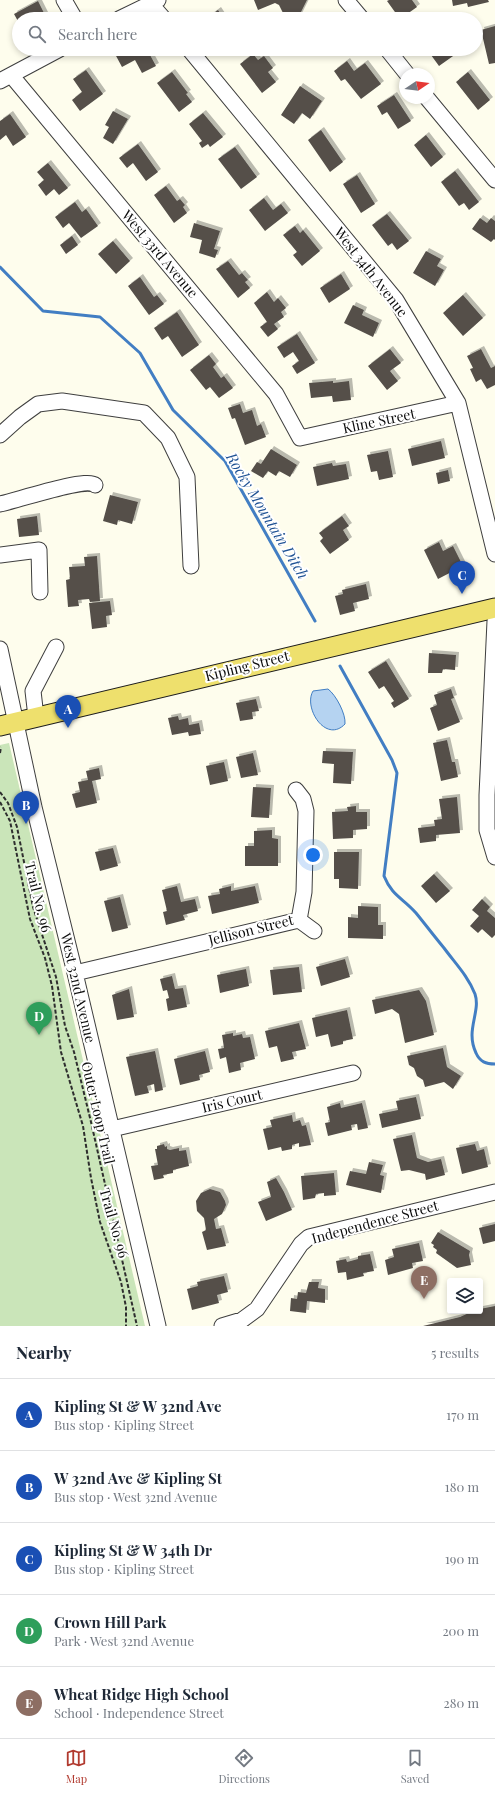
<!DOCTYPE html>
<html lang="en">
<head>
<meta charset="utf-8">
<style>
  body { margin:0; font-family:"Playfair Display",serif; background:#f6f6f7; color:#1f2937 }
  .controls { position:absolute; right:12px; bottom:12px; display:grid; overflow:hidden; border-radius:4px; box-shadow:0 2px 6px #0003 }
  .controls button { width:36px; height:36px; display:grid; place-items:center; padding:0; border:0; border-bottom:1px solid #e0e1e3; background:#fff; color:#1f2937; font:20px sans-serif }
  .compass { position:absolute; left:399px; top:68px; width:36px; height:36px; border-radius:50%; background:#fff; box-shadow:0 2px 6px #0003; rotate:77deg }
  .you { position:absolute; left:313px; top:855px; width:14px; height:14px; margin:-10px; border:3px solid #fff; border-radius:50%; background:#1a73e8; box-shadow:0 0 0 6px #1a73e833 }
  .badge { display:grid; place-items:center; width:26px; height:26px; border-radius:50%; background:#b13a2f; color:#fff; font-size:13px; font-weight:700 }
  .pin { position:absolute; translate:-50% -33px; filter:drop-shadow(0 1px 2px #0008) }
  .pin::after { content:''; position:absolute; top:21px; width:14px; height:12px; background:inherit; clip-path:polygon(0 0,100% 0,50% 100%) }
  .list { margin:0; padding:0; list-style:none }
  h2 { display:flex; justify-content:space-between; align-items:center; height:52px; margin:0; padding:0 16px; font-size:17px }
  h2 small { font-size:13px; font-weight:400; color:#747a83 }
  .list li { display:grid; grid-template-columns:26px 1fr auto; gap:12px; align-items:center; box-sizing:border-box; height:72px; padding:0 16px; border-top:1px solid #e0e1e3 }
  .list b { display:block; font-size:15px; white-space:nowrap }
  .list p { margin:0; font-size:13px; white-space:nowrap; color:#747a83 }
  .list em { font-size:13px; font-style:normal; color:#747a83 }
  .icon { flex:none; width:22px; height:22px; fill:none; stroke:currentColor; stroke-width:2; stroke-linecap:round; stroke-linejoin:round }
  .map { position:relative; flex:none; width:495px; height:1326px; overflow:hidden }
  .search { position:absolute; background:#fff; box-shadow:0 2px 6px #0003; left:12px; right:12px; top:12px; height:44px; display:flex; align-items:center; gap:10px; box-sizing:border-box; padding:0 14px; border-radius:22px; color:#747a83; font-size:15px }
  .sheet { height:412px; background:#fff }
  nav { display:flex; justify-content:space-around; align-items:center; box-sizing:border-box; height:56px; border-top:1px solid #e0e1e3; background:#fff; font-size:11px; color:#747a83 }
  nav a { display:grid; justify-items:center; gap:2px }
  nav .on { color:#b13a2f }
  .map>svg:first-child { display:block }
  .green { fill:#cae5b9 }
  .water { fill:#b5d3f1; stroke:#427ec3 }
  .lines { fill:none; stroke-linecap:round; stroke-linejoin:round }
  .stream { stroke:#427ec3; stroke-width:3 }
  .building { fill:#544f4a; filter:url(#shadow) }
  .minor-casing { stroke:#3f3f3f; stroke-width:17 }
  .major-casing { stroke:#1d1d1d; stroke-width:21 }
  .path { stroke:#2e2e2e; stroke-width:2; stroke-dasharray:4 2; stroke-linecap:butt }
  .minor { stroke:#fff; stroke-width:15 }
  .major { stroke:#eee06d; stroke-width:19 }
  .labels { text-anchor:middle; stroke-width:4; stroke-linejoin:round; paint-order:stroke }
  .street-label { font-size:14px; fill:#0c0c0c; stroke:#fff }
  .water-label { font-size:15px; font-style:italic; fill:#1f5294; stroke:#fff }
</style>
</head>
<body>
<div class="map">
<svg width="495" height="1326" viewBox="0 0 495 1326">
  <defs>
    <filter id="shadow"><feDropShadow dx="3" dy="-3" stdDeviation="0" flood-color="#0004"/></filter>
  </defs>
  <rect width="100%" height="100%" fill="#fefded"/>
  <path class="green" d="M9,743l136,583h-145v-581z"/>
  <path class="water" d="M328,689c8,6 18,25 17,35 -19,20 -42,-16 -32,-33z"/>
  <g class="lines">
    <path class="stream" d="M0,267l43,44 57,6 40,36 33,57 52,51 90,160
      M340,666l52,94 5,13 -13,103c8,20 19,22 32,37 9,11 18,23 28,35 11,15 24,28 31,46 6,18 -10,36 1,59 4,9 10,11 19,11"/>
  </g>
  <path class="building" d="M254,0h53l-8,16 -7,-4 -6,3 -3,-2 -4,-8 -4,-2 -17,7z
    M389,0h23l5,7 -17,12 -13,-18z
    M452,0h36l1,2 -21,5 -1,-4 -14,3z
    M38,1l9,18h-28v4l-5,-9z
    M218,10l6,9h-18z
    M495,26v37l-6,1 -8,-34z
    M125,49h28l2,3 -5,3 6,11 -14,7 -7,-13 -13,7 -7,-13z
    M324,49h14l-6,7z
    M439,49h24l-24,17 -8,-11z
    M253,54l5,6 6,-4 9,12 -5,4 8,10 -14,11 -22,-29z
    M347,61l7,10 11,-8 16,21 -20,15 -16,-20 -4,2 -7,-10z
    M86,70l17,24 -23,17 -8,-11 10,-8 -9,-13z
    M172,72l16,21 -2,1 6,8 -13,10 -22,-29z
    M468,72l22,28 -12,10 -22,-28z
    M300,86l22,15 -12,18 -8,-6 -8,11 -13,-9z
    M394,95l17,26 -13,8 -11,-17 -5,3 -5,-9z
    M113,111l15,8 -15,25 -10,-6 6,-11 -4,-2z
    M203,113l20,24 -13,10 -2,-3 -6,4 -3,-5 3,-2 -13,-17z
    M10,114l16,23 -13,9 -7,-11 -6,5v-19z
    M321,130l22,32 -13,10 -22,-32z
    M426,135l17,22 -12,10 -17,-22z
    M138,144l20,28 -12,9 -13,-18 -6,5 -8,-10z
    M235,147l22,30 -16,12 -23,-30z
    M48,163l20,25 -9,7 -5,-6 -8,7 -8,-11 6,-5 -7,-8z
    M455,171l24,31 -10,8 -5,-7 -5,3 -18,-24z
    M357,175l18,29 -14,9 -18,-29z
    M166,186l11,15 3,-2 5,6 -2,2 4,6 -13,10 -20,-28z
    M264,198l9,12 8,-6 7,9 -23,18 -16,-21z
    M75,202l7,10 4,-3 12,17 -17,12 -12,-15 -6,5 -8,-11z
    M387,214l22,27 -12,9 -5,-7 -4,3 -16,-21z
    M480,218l7,5 4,-5 4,3v19l-1,-1 -3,3 -19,-13z
    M194,223l26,8 -6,18 4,1 -3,8 -16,-5 3,-13 -12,-3z
    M295,226l5,7 3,-3 17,21 -18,15 -9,-11 4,-3 -14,-17z
    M72,236l6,9 -12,9 -6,-9z
    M113,241l17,20 -14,13 -18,-20z
    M426,251l15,8 -4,7 7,4 -9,16 -22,-13z
    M228,261l11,14 3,-2 6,7 -3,2 5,6 -12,10 -22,-29z
    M341,274l9,15 -21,14 -9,-15z
    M140,277l14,20 3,-2 7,9 -15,11 -21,-29z
    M267,292l7,10 4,-4 8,10 -5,4 3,5 -10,7 4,5 -10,8 -8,-10 7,-5 -13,-19z
    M463,295l20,23 -20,18 -20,-23z
    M353,305l11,5 -2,5 17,8 -6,14 -29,-14z
    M177,312l22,33 -17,12 -14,-21 -6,4 -8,-12z
    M297,334l18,29 -18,11 -5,-8 7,-5 -6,-9 -9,6 -7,-11z
    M390,349l11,14 -11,8 8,10 -11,9 -19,-24z
    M481,349l10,19 4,-2v19l-8,4 -6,-10 -5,3 -6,-13 3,-1 -6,-12z
    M209,355l7,9 -3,3 8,11 3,-2 9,12 -14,10 -9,-11 -4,3 -16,-20z
    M333,381v2l16,-2 2,19 -18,2 -1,-6 -21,2 -2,-15z
    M240,404l3,9 9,-3 5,16 4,-2 5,13 -21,8 -10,-27 -3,1 -4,-11z
    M441,441l4,17 -33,8 -4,-17z
    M271,449l26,16 -7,12 -11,-6 -3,5 -8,-5 -5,7 -12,-7 6,-9 4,2z
    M388,451l5,26 -14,3 -2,-9 -6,1 -4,-17z
    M332,463l1,3 13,-2 3,15 -32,7 -4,-19z
    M448,470l2,11 -12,3 -2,-11z
    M110,495l28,7 -6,22 -14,-4 -1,5 -14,-4z
    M37,516l2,19 -20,2 -2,-18z
    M342,516l7,10 -6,4 6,10 -19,14 -10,-13 3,-3 -4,-5z
    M439,542l4,9 10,-5 10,20 -25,13 -14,-29z
    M97,556l3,45 -10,1 -1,-3 -11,1 1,6 -11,1 -2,-27 4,-1 -1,-12 16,-1 -1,-9z
    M366,584l3,15 -16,4 2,8 -15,4 -5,-19 8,-2 -1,-4z
    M110,601l2,14 -6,1 1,11 -15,2 -3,-26z
    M429,653l27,2 -1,15 -12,-1 -1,4h-14z
    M386,661l23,38 -15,9 -3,-5 3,-2 -10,-15 -5,3 -11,-17z
    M451,689l3,9 -3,1 9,23 -22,9 -8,-23 7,-3 -3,-10z
    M256,699l3,12 -7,1 1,7 -13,2 -4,-18z
    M178,716l1,4 9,-2 1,7 10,-2 2,11 -12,2 -1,-4 -16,3 -4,-17z
    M447,740l5,22h3l3,15 -17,4 -8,-38z
    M323,751l30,1 -2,32 -18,-1 1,-19 -12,-1z
    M253,753l5,22 -17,3 -5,-21z
    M224,762l4,19 -18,4 -4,-19z
    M99,768l2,11 -9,2 5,22 -21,5 -4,-14 8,-2 -2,-10 10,-2 -2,-9z
    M253,787l18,1 -2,30 -18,-1z
    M457,797l3,36 -24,2v6l-16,2 -2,-15 17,-2 -1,-6 8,-1 -3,-20z
    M356,806v6h11v17l-14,1v8l-20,1 -1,-27 16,-1 -1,-4z
    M272,830v8l6,1v27h-33v-20h9v-15z
    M113,848l5,18 -18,5 -5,-19z
    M334,852h25l-1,37 -19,-1v-9h-5z
    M434,874l16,17 -14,12 -15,-17z
    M177,886l4,16 14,-3 3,12 -15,4 2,5 -19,5 -3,-13 4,-1 -5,-21z
    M231,886v5l24,-5 4,17 -47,11 -4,-18 12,-2 -1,-5z
    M120,897l8,31 -16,4 -8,-31z
    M482,899l8,8 -3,4 8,7v17l-3,3 -10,-9 -4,4 -8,-7 9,-10 -7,-6z
    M358,906l20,1v18h5v14l-35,-1v-21l10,1z
    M345,959l5,18 -29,9 -5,-19z
    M299,967l3,25 -29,3 -3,-25z
    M246,969l3,17 -29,7 -3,-18z
    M172,976l3,13 8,-1 4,19 -19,4 -2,-12 3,-1 -2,-8 -4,1 -3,-12z
    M129,989l5,28 -17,3 -5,-25z
    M419,990l7,11 8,34 -29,8 -6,-29 -7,-5 -17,5 -3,-14z
    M347,1010l6,29 -10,2v3l-12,3 -3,-13 -12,3 -4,-19z
    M299,1023l7,26 -14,3 2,7 -13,3 -4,-16 -8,2 -4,-17z
    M233,1033v3l9,-2 1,4 7,-1 5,22 -15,4 1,7 -12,3 -3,-16 -6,2 -2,-10 6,-1 -2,-13z
    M443,1048l4,19 14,9 -8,13 -9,-7 -19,5 -2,-7 -6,-4 -3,-8 -5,-3 -2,-9z
    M155,1051l8,39 -8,2 -1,-8 -7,2 2,7 -14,3 -9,-39z
    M205,1051l5,21 -11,3 1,5 -20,5 -6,-26z
    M416,1097l5,22 -39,9 -3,-14 19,-4 -2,-9z
    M340,1103l1,5 21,-5 6,25 -10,2 -1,-6 -6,1 1,5 -24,6 -3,-13 5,-1 -3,-15z
    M292,1115l1,7 7,-2 2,6 4,-1 5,20 -12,2v-4l-7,2v4l-10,2 -1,-4 -13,3 -5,-21 9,-2 -2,-7z
    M412,1135l5,23 11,4 13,-3 4,16 -19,5 -1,-6 -16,-4 -8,1 -8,-32z
    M164,1144l1,3 2,-1v3l3,1 9,-2v3l7,-1 3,16 -16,4v3l-10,2 1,3 -10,2 -3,-14 7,-1 -3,-16h2v-3z
    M475,1144l2,7 7,-2 4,18 -26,7 -6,-26z
    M369,1162l14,3 -3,10 4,1 -3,17 -35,-8 4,-14 16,3z
    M334,1173l2,22 -12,1v-3l-8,1 -1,4 -12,2 -2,-24z
    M276,1178l8,14 8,18 -26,11 -8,-19 13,-5 -4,-15z
    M210,1189l10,3 5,9 1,4 -4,9 -8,5 2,10 5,-1 5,18 -19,4 -5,-18 4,-2 -2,-12 -7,-7 -1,-10 5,-8z
    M495,1224v17l-12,3 -4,-16z
    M438,1232l32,19 -1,4 2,10 -14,3 -21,-15 1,-3 -4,-3 1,-2 -3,-2z
    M419,1243l4,18 -11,2 1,5 -25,7 -3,-15 9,-3 -2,-8z
    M370,1254l4,17 -11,2 1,3 -17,4 -1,-8 -8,1 -2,-12 10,-2 1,3 11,-3v-3z
    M224,1276l4,16 -11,3 2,8 -27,7 -5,-21 11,-3 -1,-4z
    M309,1282h10l-1,6 7,1v14l-18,-2 -1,12 -16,-2 1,-13 6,1 1,-7 8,1z
    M495,1306v20h-72l37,-9 11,-5 9,-1v-2z"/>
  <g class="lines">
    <g class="minor-casing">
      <path id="minor" d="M64,0l11,19
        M346,0l16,19
        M150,3l14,16
        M119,19l39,-19
        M189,49l207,251 62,103 37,151
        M387,49l20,25
        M11,75l265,319 24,44 158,-35
        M0,81l60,-32
        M427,98l68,82
        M0,435l20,-18 18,-13 24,-3 82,12 24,25 19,39 4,89
        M0,504c15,-3 86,-27 95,-19
        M0,555l39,-5 1,42
        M495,621l-8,174v35l8,27
        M0,649l34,158 41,166 83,353
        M36,717l-3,-26 23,-44
        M299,920l15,11
        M75,973l224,-53 5,-28 2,-81 -3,-12 -7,-9
        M112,1129l241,-56
        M222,1326l20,-6 15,-11 44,-65 8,-7 186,-45"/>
    </g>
    <g class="major-casing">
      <path id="major" d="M0,726l495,-118"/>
    </g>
    <path class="path" d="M0,753l1,-6
      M0,792l8,11 9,24 16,80 23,70 9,49 9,26 17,70 46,204
      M0,802l10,19 20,98 15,39 7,28 9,66 22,74 8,52 9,44 21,60 5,25v19"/>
    <use href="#minor" class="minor"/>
    <use href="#major" class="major"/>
  </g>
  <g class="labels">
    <g class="street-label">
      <text transform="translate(160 254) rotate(50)" y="5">West 33rd Avenue</text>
      <text transform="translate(371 272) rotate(52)" y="5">West 34th Avenue</text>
      <text transform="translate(379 421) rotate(-12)" y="5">Kline Street</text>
      <text transform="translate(247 666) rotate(-14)" y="5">Kipling Street</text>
      <text transform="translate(38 897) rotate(76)" y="5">Trail No. 96</text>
      <text transform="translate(251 930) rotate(-14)" y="5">Jellison Street</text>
      <text transform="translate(78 988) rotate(77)" y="5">West 32nd Avenue</text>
      <text transform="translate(232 1101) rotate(-13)" y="5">Iris Court</text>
      <text transform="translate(98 1113) rotate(77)" y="5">Outer Loop Trail</text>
      <text transform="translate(375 1222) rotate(-15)" y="5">Independence Street</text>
      <text transform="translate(114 1223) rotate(74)" y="5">Trail No. 96</text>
    </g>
    <g class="water-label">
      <text transform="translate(267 516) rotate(59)" y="5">Rocky Mountain Ditch</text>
    </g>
  </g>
</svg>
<div class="controls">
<button><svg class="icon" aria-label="layers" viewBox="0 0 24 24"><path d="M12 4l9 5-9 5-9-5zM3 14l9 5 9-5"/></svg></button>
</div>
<svg class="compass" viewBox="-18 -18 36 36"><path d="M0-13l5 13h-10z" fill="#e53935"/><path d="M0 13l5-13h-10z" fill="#747a83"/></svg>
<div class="you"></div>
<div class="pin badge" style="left:68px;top:728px;background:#1a4fb4">A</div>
<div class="pin badge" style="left:26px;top:824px;background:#1a4fb4">B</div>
<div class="pin badge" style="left:462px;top:594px;background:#1a4fb4">C</div>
<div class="pin badge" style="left:39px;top:1035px;background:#2e9e5b">D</div>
<div class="pin badge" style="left:424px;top:1299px;background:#8d6e63">E</div>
<div class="search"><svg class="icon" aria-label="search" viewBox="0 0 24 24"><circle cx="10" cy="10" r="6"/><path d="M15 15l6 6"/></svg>Search here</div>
</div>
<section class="sheet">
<h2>Nearby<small>5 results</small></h2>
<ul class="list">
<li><span class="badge" style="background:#1a4fb4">A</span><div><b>Kipling St &amp; W 32nd Ave</b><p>Bus stop · Kipling Street</p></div><em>170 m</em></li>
<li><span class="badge" style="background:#1a4fb4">B</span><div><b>W 32nd Ave &amp; Kipling St</b><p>Bus stop · West 32nd Avenue</p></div><em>180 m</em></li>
<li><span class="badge" style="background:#1a4fb4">C</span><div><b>Kipling St &amp; W 34th Dr</b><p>Bus stop · Kipling Street</p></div><em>190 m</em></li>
<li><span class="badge" style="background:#2e9e5b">D</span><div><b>Crown Hill Park</b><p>Park · West 32nd Avenue</p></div><em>200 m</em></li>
<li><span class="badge" style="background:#8d6e63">E</span><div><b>Wheat Ridge High School</b><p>School · Independence Street</p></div><em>280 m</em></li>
</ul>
</section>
<nav>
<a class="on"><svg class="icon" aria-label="map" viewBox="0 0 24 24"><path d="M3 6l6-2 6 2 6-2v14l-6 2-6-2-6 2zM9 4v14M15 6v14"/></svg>Map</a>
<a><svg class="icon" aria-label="directions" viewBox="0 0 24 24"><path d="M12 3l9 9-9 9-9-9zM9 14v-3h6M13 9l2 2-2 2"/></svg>Directions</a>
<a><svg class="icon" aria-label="saved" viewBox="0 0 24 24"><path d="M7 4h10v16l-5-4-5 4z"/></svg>Saved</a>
</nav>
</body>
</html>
